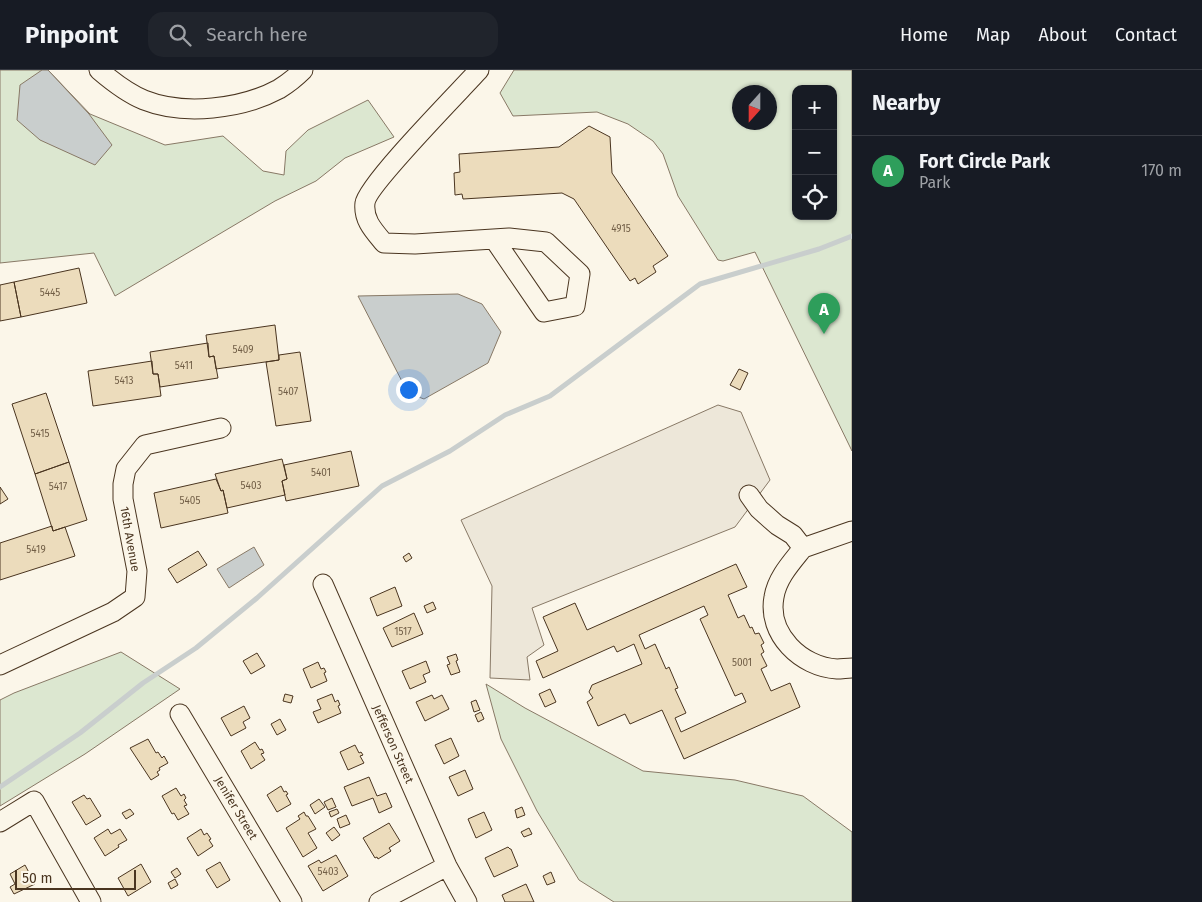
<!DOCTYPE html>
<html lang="en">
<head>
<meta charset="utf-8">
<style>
  body { margin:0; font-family:"Fira Sans",sans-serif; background:#20242c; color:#f1f3f6 }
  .controls { position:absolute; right:15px; top:15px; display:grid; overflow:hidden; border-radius:10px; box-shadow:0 1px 4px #0004 }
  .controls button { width:45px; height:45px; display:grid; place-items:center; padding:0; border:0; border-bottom:1px solid #363941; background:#171b24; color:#f1f3f6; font:25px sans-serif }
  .compass { position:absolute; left:732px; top:15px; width:45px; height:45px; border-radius:50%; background:#171b24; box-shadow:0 1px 4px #0004; rotate:201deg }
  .scale { position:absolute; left:15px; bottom:12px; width:121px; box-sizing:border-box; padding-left:5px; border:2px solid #4a3520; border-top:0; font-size:14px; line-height:18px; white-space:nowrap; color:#4a3520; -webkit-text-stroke:4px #fbf6e9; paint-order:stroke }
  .you { position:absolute; left:408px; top:319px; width:18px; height:18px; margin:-12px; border:4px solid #fff; border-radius:50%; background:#1a73e8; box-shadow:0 0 0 8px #1a73e833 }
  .badge { display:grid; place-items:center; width:32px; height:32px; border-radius:50%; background:#c62828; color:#fff; font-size:16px; font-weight:700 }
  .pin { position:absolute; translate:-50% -41px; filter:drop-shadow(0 1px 2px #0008) }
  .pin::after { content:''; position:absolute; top:26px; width:18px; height:15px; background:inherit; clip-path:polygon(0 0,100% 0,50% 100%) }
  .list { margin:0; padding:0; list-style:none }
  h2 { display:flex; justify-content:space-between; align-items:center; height:65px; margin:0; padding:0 20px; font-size:21px }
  h2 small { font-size:16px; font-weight:400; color:#9ea1a6 }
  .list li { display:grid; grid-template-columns:32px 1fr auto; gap:15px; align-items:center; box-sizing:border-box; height:70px; padding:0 20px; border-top:1px solid #363941 }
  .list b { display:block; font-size:19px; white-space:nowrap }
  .list p { margin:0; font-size:16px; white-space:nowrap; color:#9ea1a6 }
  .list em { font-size:16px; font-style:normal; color:#9ea1a6 }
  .icon { flex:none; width:28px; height:28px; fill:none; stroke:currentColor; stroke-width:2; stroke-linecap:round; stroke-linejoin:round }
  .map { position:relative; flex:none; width:852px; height:832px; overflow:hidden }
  header { display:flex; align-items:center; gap:30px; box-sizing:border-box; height:70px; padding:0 25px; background:#171b24; border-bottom:1px solid #363941 }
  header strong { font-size:24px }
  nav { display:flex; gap:28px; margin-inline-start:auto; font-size:18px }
  .search { width:350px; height:45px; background:#20242c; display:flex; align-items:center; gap:12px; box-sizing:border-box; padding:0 18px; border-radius:15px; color:#9ea1a6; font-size:19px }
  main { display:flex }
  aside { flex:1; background:#171b24 }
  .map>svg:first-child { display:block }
  .green { fill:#dce7d0; stroke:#887966; fill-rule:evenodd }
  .parking { fill:#ede7d9; stroke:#887966 }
  .water { fill:#c9cecd; stroke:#887966 }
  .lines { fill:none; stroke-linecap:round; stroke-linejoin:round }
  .stream { stroke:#c9cecd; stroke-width:5 }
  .building { fill:#ecdcbc; stroke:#4a3520; fill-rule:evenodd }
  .minor-casing { stroke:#4a3520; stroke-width:21 }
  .minor { stroke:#fbf6e9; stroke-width:19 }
  .labels { text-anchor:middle; stroke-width:4; stroke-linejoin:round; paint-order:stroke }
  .number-label { font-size:10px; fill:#725f47 }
  .street-label { font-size:12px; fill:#4a3520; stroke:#fbf6e9 }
</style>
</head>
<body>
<header>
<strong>Pinpoint</strong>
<div class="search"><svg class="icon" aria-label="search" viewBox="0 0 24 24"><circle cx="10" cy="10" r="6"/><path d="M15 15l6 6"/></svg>Search here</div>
<nav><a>Home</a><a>Map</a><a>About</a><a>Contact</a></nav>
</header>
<main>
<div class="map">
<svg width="852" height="832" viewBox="0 0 852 832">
  <rect width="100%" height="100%" fill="#fbf6e9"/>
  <path class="green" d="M0,0h48l42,44 75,31 58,-9 40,35 21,4 2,-24 22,-21 60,-30 26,37 -49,21 -29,23 -41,20 -160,95 -21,-43 -94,10z
    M514,0h338v381l-97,-199 -32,9 -5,-1 -40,-64 -15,-42 -10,-13 -25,-17 -31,-12 -84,4 -13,-23zM796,19h37v127h-37zM770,22v30h-30v-30z
    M121,582l59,37 -95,65 -85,52v-106l14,-7z
    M486,614l39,24 118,63 92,9 68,16 49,36v70h-238l-35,-22 -42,-69 -36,-72z"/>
  <path class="parking" d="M718,335l23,7 29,68 -35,47 -203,81 12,37 -17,12 3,23 -40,-2 2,-92 -31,-66z"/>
  <path class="water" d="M42,0h6l41,44 23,31 -17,20 -55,-25 -23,-20 3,-35z
    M458,224l24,10 19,28 -13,31 -64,36 -16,-6 -50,-97z
    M254,477l10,18 -35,23 -12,-19z"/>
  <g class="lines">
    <path class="stream" d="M0,717l80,-54 63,-50 53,-35 61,-50 125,-112 68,-35 55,-36 45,-19 150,-112 119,-35 33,-13"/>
  </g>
  <path class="building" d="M589,56l21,11 2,36 56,83 -15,10 3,6 -18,12 -3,-6 -5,3 -56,-82 -12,-6 -99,6 -1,-5 -7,1 -1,-22 6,-1 -1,-18 100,-7z
    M79,198l8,35 -66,14 -7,-35z
    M14,212l7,35 -21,4v-36z
    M275,255l4,35 -63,9 -2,-13 -5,1 -3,-22z
    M208,273l1,14 5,-1 4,22 -58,9 -2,-13h-5l-3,-22z
    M300,282l11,69 -35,5 -10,-64 13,-2v-5z
    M152,291l1,13h5l3,22 -68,10 -5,-35z
    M739,299l9,4 -8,17 -10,-5z
    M46,323l23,69 -34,12 -23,-70z
    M351,381l8,35 -73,15 -4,-20 5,-2 -3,-14z
    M282,389l5,20 -5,2 3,14 -58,13 -4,-18 -2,1 -6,-17z
    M69,392l18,58 -34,11 -18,-57z
    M216,409l5,12 2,-1 5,23 -67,15 -7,-35z
    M0,417l8,12 -8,5z
    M52,456l1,5 12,-4 10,29 -75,24v-37z
    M198,481l9,14 -30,18 -9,-14z
    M409,483l3,5 -6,4 -3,-5z
    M736,494l11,23 -19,8 10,23 6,-3 6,13 2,-1 3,7 4,-1 5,10 -3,2 3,7 -3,2 6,12 -6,3 10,22 19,-8 10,24 -116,52 -22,-49 -32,14 -5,-10 -27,12 -11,-24 6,-4 -4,-6 3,-7 50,-21 -8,-20 -17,8 -3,-6 -71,32 -7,-17 22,-10 -15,-34 32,-14 12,27zM704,536l4,9 -8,4 35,77 7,-3 4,9 -65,30 -6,-14 11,-5 -11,-24 3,-1 -9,-21 -3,2 -11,-25 -10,5 -6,-14z
    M395,517l7,19 -25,10 -7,-18z
    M433,532l3,7 -9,4 -3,-7z
    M414,543l9,21 -31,13 -9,-19z
    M257,583l8,13 -14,8 -8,-13z
    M456,584l2,6 -2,1 4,11 -9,3 -4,-10 3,-1 -3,-7z
    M426,591l4,11 -7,3 3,7 -16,7 -8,-18z
    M318,592l3,7 3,-1 2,4 -2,1 3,8 -16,7 -8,-19z
    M550,619l6,13 -11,5 -6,-13z
    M285,624l8,2 -2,7 -8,-2z
    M332,624l3,8 3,-2 2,5 -2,1 3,7 -23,10 -5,-11 8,-3 -4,-9z
    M432,625l2,4 8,-4 7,14 -24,12 -9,-19z
    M476,630l4,10 -6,2 -3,-10z
    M244,636l6,12 -7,4 3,6 -15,8 -10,-18z
    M481,642l3,7 -6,3 -3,-7z
    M280,649l6,11 -9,5 -6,-11z
    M451,668l8,18 -15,8 -9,-19z
    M148,669l8,14 2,-1 4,6 2,-2 4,7 -9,5 1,2 -3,2 2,3 -8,5 -21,-32z
    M255,672l5,8 2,-1 2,4 -3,1 4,6 -14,9 -10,-18z
    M355,675l4,8 2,-1 2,3 -3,1 4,7 -16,7 -8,-18z
    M465,700l8,19 -15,7 -9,-19z
    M369,707l8,19 9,-3 6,14 -13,6 -6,-15 -21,8 -8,-19z
    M281,716l3,6 2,-1 2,3 -2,1 5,9 -14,8 -10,-17z
    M176,718l5,8 3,-2 2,4 -2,2 3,5 -3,1 5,8 -11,6 -4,-7 -2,1 -10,-18z
    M84,725l3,4 3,-1 11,18 -15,9 -14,-23z
    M332,728l4,9 -8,3 -4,-8z
    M319,729l6,8 -10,7 -5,-9z
    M522,737l3,8 -8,3 -2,-8z
    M130,739l4,5 -8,5 -4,-6z
    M337,739l2,4 -8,4 -2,-5z
    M304,742l2,4h2l8,13 -8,4 9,15 -14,9 -17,-29 14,-9 -2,-3z
    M484,742l8,18 -16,8 -8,-19z
    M346,745l4,9 -10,4 -3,-9z
    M389,753l11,18 -11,7 2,3 -13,8 -1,-2 -2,1 -12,-20z
    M334,757l6,8 -8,6 -6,-8z
    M529,758l3,6 -8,3 -3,-5z
    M108,759l3,5 9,-5 7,11 -9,5 1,2 -14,9 -11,-18z
    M201,759l3,6 3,-2 4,6 -2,1 4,6 -15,10 -11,-18z
    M508,777l2,2h1l7,17 -24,11 -9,-19z
    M336,785l12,21 -25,15 -15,-25 11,-6 2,3z
    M220,792l10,18 -13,8 -11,-18z
    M141,794l10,18 -23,14 -10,-18z
    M25,795l10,19 -21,10 -4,-7 5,-3 -5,-10z
    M177,798l4,6 -6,4 -4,-6z
    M551,802l4,10 -8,3 -4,-9z
    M175,809l3,6 -7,4 -3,-6z
    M526,814l8,18h-29l-3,-7z"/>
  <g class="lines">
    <g class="minor-casing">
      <path id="minor" d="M99,0c14,12 28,23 45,30 40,16 98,9 135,-11 8,-5 17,-12 24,-19
        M479,0c-18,20 -112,115 -114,133 -2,17 9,28 19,40l31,1 94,-6 37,4 34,32 -5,32 -31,6 -50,-73
        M749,425l10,14 18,16 16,10 10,13 49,-17
        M803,478c-12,15 -26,30 -29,49 -7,37 27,70 63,72 5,0 10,-1 15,-1
        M323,514l124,282 20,36
        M0,595l113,-53 22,-15 2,-26 -14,-72v-15l3,-15 19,-24 76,-17
        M180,644l112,188
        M0,752l34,-21 57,101
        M379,832l68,-36"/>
    </g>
    <use href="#minor" class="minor"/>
  </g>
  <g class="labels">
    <g class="number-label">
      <text x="621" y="162">4915</text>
      <text x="50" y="226">5445</text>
      <text x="243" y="283">5409</text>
      <text x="184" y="299">5411</text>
      <text x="124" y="314">5413</text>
      <text x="288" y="325">5407</text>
      <text x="40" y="367">5415</text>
      <text x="321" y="406">5401</text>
      <text x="251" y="419">5403</text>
      <text x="58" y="420">5417</text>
      <text x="190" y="434">5405</text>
      <text x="36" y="483">5419</text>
      <text x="403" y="565">1517</text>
      <text x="742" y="596">5001</text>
      <text x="328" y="805">5403</text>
    </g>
    <g class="street-label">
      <text transform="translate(130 469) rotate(80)" y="4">16th Avenue</text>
      <text transform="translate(393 674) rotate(66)" y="4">Jefferson Street</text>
      <text transform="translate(236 738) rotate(59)" y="4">Jenifer Street</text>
    </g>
  </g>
</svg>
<div class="controls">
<button>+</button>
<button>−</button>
<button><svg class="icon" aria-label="locate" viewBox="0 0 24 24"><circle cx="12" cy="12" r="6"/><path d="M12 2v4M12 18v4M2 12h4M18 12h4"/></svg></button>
</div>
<svg class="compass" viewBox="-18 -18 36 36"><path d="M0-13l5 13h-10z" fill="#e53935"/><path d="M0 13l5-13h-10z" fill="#9ea1a6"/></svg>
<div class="scale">50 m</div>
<div class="you"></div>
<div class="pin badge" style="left:824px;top:264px;background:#2e9e5b">A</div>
</div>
<aside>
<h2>Nearby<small></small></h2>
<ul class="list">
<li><span class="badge" style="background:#2e9e5b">A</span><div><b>Fort Circle Park</b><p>Park</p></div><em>170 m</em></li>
</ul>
</aside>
</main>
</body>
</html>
